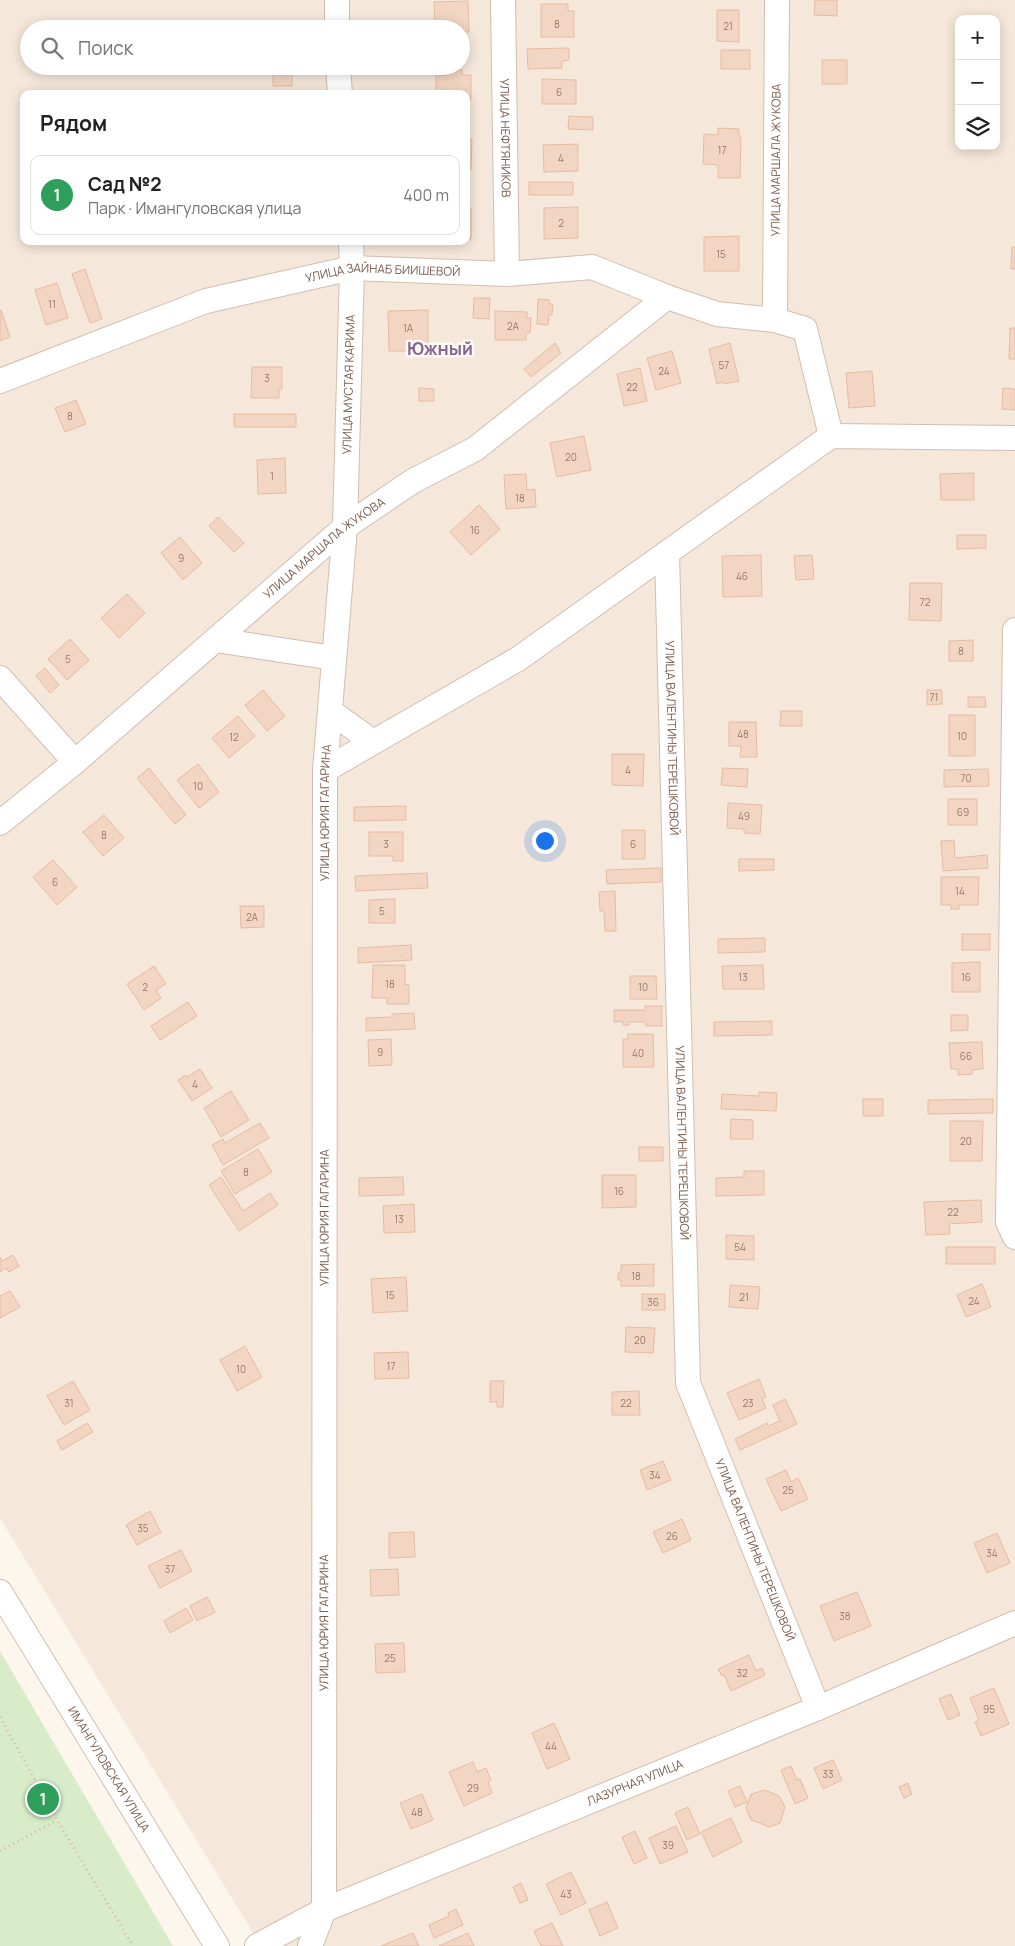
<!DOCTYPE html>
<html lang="ru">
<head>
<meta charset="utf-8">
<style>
  body { margin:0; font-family:Manrope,sans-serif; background:#f6f6f6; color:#222 }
  .controls { position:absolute; right:15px; top:15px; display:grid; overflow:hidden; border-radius:10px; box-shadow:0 2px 12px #0003 }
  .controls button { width:45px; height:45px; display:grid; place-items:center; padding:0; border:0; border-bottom:1px solid #e0e0e0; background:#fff; color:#222; font:25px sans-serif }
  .you { position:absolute; left:544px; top:840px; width:18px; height:18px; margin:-12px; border:4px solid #fff; border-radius:50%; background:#1a73e8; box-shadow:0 0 0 8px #1a73e833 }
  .badge { display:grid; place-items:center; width:32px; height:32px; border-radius:50%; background:#2563eb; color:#fff; font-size:16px; font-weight:700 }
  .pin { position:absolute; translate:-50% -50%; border:2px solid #fff; box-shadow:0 1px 5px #0006 }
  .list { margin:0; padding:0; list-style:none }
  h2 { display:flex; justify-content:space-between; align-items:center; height:65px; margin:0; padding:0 20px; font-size:21px }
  h2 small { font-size:16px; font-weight:400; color:#767676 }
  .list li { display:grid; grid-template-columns:32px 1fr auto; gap:15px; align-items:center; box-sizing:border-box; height:80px; margin:0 10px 10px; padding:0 10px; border:1px solid #e0e0e0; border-radius:10px }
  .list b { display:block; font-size:19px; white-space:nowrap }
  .list p { margin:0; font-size:16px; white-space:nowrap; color:#767676 }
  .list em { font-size:16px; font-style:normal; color:#767676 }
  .icon { flex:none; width:28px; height:28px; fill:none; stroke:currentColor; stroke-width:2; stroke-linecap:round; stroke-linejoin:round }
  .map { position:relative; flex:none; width:1015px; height:1946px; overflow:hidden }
  .search { position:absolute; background:#fff; box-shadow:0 2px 12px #0003; left:20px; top:20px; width:450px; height:55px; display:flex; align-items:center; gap:12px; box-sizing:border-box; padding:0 18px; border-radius:28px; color:#767676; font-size:19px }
  .panel { position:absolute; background:#fff; box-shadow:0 2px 12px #0003; left:20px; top:90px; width:450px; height:155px; border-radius:10px }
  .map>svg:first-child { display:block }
  .residential { fill:#f5e8da; fill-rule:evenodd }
  .green { fill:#d8ecc9 }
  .building { fill:#f3d5c3; stroke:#e6bba3 }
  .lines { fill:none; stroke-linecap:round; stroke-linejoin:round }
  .minor-casing { stroke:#d1beb0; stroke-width:26 }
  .path { stroke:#d9b8a5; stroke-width:3; stroke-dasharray:1 4; stroke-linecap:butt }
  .minor { stroke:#fff; stroke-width:24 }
  .labels { text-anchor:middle; stroke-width:5; stroke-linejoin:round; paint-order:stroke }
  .number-label { font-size:10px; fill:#987a6a }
  .street-label { font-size:12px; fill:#7a5c4d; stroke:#fffaf3 }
  .district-label { font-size:18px; font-weight:bold; fill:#846695; stroke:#fffaf3 }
</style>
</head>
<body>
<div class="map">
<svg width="1015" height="1946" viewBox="0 0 1015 1946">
  <rect width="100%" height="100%" fill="#fdf6ec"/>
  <path class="residential" d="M0,0h1015v1946h-754l-261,-428zM959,19h37v127h-37zM29,29h432v37h-432zM24,94h442v147h-442z"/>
  <path class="green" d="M0,1651l173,295h-173z"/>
  <path class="building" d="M815,0h22v16l-23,-1z
    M468,1l1,31h-8v-3h-26l-1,-27z
    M541,4h27v7h6v26h-33z
    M717,10h22v32l-22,-1z
    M244,26h40v3h-40z
    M569,48v12l-7,1v7l-34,1 -1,-20z
    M721,50h29v19h-29z
    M822,60h25v24h-25z
    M447,70h15v5h9v25h-5v-6h-30v-19h12z
    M273,71h19v15h-19z
    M542,79l34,1v24h-34z
    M569,116l24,1v13l-25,-1z
    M718,128l21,1v8h2l-1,41h-22v-13l-15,-1 1,-30 14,1z
    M466,139h6l-1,31h-5z
    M578,144v27l-34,1 -1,-27z
    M529,182h44v13h-44z
    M578,207v31l-34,1v-31z
    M466,208h5v31h-5z
    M739,236v35h-35v-34z
    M1012,247h3v22h-4z
    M85,269l17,50 -12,4 -18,-49z
    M57,283l11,35 -22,7 -11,-35z
    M474,298h16l-1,21 -16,-1z
    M538,299l11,1v4h4l-1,11h-3l-1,10 -11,-1z
    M1,310l9,27 -10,4v-30z
    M428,310v35h-16v6h-23l-1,-40z
    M495,311l32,1v6h4l-1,15h-4v7h-31z
    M1010,328h5v31h-6z
    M555,343l6,10 -30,24 -7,-8z
    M730,343l9,38 -15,3v-2l-7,2 -8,-35z
    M672,351l9,32 -25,7 -9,-32z
    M252,367h30v22h-3v9h-28z
    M640,368l7,33 -23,5 -7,-32z
    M872,371l3,35 -26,2 -3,-35z
    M419,388l15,1v12h-15z
    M1003,388l12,1v21l-13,-1z
    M76,400l10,24 -21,8 -10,-24z
    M234,414h62v13h-62z
    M584,436l7,34 -34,7 -7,-34z
    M285,458l1,35 -28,1 -1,-34z
    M974,473v27h-33l-1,-26z
    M526,474l1,16 8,-1 1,18 -30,2 -2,-34z
    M479,505l21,24 -29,26 -21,-23z
    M218,517l26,26 -10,9 -25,-26z
    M957,535h29v13l-29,1z
    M180,537l22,26 -19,17 -22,-27z
    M761,555l1,41 -39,1 -1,-41z
    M812,555l2,24 -18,1 -2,-24z
    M910,583h32l-1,38 -32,-1z
    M127,594l18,19 -26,25 -18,-20z
    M70,639l19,21 -22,20 -19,-21z
    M973,640v21h-24v-20z
    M45,668l14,17 -9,8 -14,-17z
    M263,690l22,26 -18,15 -22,-26z
    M927,690h15v14l-15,1z
    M968,697h17l1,10h-18z
    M781,711h21v15h-22z
    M949,715h26v41h-26z
    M238,716l17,20 -26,22 -17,-20z
    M729,722h27l1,35h-17l1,-11h-12z
    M612,754h32l-1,32 -31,-1z
    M198,764l21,28 -20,16 -22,-28z
    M149,768l37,47 -11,9 -38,-46z
    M723,768l25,1 -1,18 -26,-2z
    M988,769l1,17 -45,1v-17z
    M948,799h29v26h-29z
    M728,803l34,2 -2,29 -16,-1v-4l-17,-1z
    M406,806v14l-52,1v-14z
    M104,815l20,23 -21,18 -20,-24z
    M622,830h23v29h-23z
    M369,832h34v29h-10v-5h-24z
    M954,840l1,18 32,-3 1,13 -45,3 -2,-30z
    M739,859h35v11l-35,1z
    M53,860l24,27 -20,18 -24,-28z
    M661,868v14l-54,2 -1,-14z
    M427,873l1,15 -72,3 -1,-15z
    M941,877h38l-1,28h-19v4h-8v-4h-10z
    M615,891l1,40h-11l-1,-20h-4l-1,-19z
    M395,899v24h-26v-23z
    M240,906h24v21l-23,1z
    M962,934h28v16h-28z
    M765,938v14l-47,1v-14z
    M411,945l1,15 -54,3v-15z
    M980,962v30h-28v-29z
    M373,965h32v19l4,1v19h-22v-6h-15z
    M763,965l1,24h-41l-1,-23z
    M154,966l12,18 -10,6 5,8 -17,12 -17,-26z
    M630,976h26l1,23h-27z
    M188,1002l9,14 -37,24 -9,-14z
    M645,1006h17v20h-16l-1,-4h-16v3h-6v-4l-9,1v-12h31z
    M414,1013l1,16 -49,2v-13l26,-1v-3z
    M951,1015h17v15l-17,1z
    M772,1021v14l-58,1v-14z
    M628,1034h25l1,33h-31v-28h5z
    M391,1039l1,26 -23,1 -1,-26z
    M982,1042l1,27 -11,1v4l-14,1v-6h-7l-2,-26z
    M200,1069l12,19 -20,13 -14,-21 8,-5 1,2z
    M231,1091l18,29 -28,17 -17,-29z
    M759,1092l18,1 -1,18 -55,-2 1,-15 37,2z
    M863,1099h20v17h-20z
    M993,1099v14l-65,1v-14z
    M731,1119l22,1v19h-23z
    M950,1121h33l-1,40h-32z
    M260,1123l9,15 -46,27 -11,-20 11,-6 2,4z
    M639,1147h24v14h-24z
    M258,1149l14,23 -37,22 -14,-23z
    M744,1171h20v24l-48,1v-18l28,-1z
    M602,1175h34v32l-34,1z
    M221,1177l22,34 27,-18 8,12 -39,26 -30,-46z
    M403,1177l1,18 -45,1v-18z
    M981,1200l1,22 -33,2 1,10 -24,1 -2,-33z
    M414,1204l1,28 -31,1 -1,-27z
    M726,1235l28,1v24l-28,-1z
    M946,1247h49v17h-49z
    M13,1255l6,11 -10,6 -3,-4 -6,4v-15l2,4z
    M654,1264v22h-33v-6h-3v-7h3v-8z
    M406,1277l2,34 -35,2 -2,-34z
    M982,1284l9,23 -25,10 -9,-22z
    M730,1285l30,2 -2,22 -29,-2z
    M10,1291l10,16 -20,11v-22z
    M642,1294h23v16h-23z
    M626,1327l29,1 -2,25 -28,-1z
    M245,1346l17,31 -25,14 -17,-31z
    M408,1352l1,26 -34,1 -1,-26z
    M759,1379l7,18 -4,2 4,9 -27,12 -12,-27z
    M73,1381l17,29 -26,15 -17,-29z
    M490,1381h14l-1,26h-6v-5h-7z
    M639,1391l1,24h-28v-23z
    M785,1399l12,25 -57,26 -5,-11 32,-16 1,3 12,-5 -7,-16z
    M87,1423l6,9 -31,18 -5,-9z
    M663,1461l8,19 -24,10 -7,-20z
    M786,1470l5,12 7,-4 10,21 -27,12 -15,-32z
    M150,1511l11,21 -24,13 -11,-20z
    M682,1519l9,21 -28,13 -10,-21z
    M414,1532l1,25 -26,1v-25z
    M997,1533l13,30 -23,10 -13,-30z
    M181,1550l11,21 -32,17 -12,-22z
    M398,1569l1,26 -28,1 -1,-26z
    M857,1592l14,34 -37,15 -14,-35z
    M207,1597l8,15 -18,9 -7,-15z
    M186,1608l7,12 -23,13 -6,-12z
    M404,1643l1,29 -29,1 -1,-29z
    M749,1655l7,16 6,-3 3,7 -34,16 -7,-16 -2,1 -4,-7z
    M994,1688l15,36 -28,12 -6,-14 4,-2 -9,-22z
    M951,1694l9,21 -12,5 -9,-21z
    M554,1723l16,36 -23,10 -15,-36z
    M833,1760l9,20 -19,9 -9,-21z
    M473,1762l4,10 9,-4 5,12 -3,2 4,11 -28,13 -15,-34z
    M791,1766l6,14 3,-1 8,19 -13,6 -14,-34z
    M908,1783l4,11 -8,4 -5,-11z
    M740,1786l7,16 -12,5 -7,-16z
    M765,1790l14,6 6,11 -5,16 -10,4 -19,-7 -5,-12 5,-14z
    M422,1794l11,26 -22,9 -11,-26z
    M688,1807l12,27 -13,6 -12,-27z
    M731,1818l11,24 -29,15 -12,-25z
    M676,1826l12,26 -28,12 -11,-26z
    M635,1831l12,27 -13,6 -12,-27z
    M571,1872l15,31 -25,12 -15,-31z
    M521,1883l7,17 -8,3 -7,-16z
    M607,1902l11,26 -18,8 -11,-26z
    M456,1909l7,16 -29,13 -5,-13 20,-9 -1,-3z
    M552,1923l11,23h-22l-7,-15z
    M413,1933l6,13h-38z
    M468,1933l6,13h-35z"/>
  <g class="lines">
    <g class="minor-casing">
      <g id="minor">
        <path d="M337,0v29"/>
        <path id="s1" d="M503,0l4,274"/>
        <path d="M338,66l2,28"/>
        <path id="s2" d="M775,320l2,-320"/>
        <path id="s3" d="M0,381l206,-80 146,-33 155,6 85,-7 75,30 50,17 58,6 30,9 26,107"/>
        <path id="s4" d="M667,553l21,830 130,325"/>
        <path d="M1015,630l-7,592 7,15"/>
        <path d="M216,640l118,18"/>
        <path d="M0,678l75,84"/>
        <path d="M330,711l43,31"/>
        <path d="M325,770l193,-111 313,-223 184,2"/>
        <path id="s5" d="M0,823l75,-61 270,-235 68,-46 62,-32 192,-152"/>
        <path id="s6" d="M0,1592l217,354"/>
        <path id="s7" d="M257,1946l67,-36 494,-202 197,-85"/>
        <path id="s8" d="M310,1946l14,-36 1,-1140 20,-243 7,-259 -1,-27"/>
      </g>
    </g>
    <path class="path" d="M0,1717l57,103 76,126
      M0,1851l57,-31"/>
    <use href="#minor" class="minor"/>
  </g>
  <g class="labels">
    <g class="number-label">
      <text x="557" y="28">8</text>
      <text x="728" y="30">21</text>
      <text x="559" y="96">6</text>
      <text x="722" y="154">17</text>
      <text x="561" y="162">4</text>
      <text x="561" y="227">2</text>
      <text x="721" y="258">15</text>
      <text x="52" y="308">11</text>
      <text x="513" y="330">2А</text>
      <text x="408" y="332">1А</text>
      <text x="724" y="369">57</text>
      <text x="664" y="375">24</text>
      <text x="267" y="382">3</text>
      <text x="632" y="391">22</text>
      <text x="70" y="420">8</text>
      <text x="571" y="461">20</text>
      <text x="272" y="480">1</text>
      <text x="520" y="502">18</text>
      <text x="475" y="534">16</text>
      <text x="181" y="562">9</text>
      <text x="742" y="580">46</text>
      <text x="925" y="606">72</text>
      <text x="961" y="655">8</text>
      <text x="68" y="663">5</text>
      <text x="934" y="701">71</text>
      <text x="743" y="738">48</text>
      <text x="962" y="740">10</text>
      <text x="234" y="741">12</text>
      <text x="628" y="774">4</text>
      <text x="966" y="782">70</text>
      <text x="198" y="790">10</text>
      <text x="963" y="816">69</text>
      <text x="744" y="820">49</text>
      <text x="104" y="839">8</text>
      <text x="386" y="848">3</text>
      <text x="633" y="848">6</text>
      <text x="55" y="886">6</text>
      <text x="960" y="895">14</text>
      <text x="382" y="915">5</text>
      <text x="252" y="921">2А</text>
      <text x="743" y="981">13</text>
      <text x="966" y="981">16</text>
      <text x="390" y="988">18</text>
      <text x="145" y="991">2</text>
      <text x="643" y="991">10</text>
      <text x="380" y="1056">9</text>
      <text x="638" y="1057">40</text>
      <text x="966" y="1060">66</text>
      <text x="195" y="1088">4</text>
      <text x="966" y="1145">20</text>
      <text x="246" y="1176">8</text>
      <text x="619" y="1195">16</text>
      <text x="953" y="1216">22</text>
      <text x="399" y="1223">13</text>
      <text x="740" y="1251">54</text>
      <text x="636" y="1280">18</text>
      <text x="390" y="1299">15</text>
      <text x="744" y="1301">21</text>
      <text x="974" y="1305">24</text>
      <text x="653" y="1306">36</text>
      <text x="640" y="1344">20</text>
      <text x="391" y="1370">17</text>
      <text x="241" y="1373">10</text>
      <text x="69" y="1407">31</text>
      <text x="626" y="1407">22</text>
      <text x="748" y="1407">23</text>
      <text x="655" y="1479">34</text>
      <text x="788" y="1494">25</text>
      <text x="143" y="1532">35</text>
      <text x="672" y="1540">26</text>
      <text x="992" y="1557">34</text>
      <text x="170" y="1573">37</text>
      <text x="845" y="1620">38</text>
      <text x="390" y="1662">25</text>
      <text x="742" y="1677">32</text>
      <text x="989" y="1713">95</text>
      <text x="551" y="1750">44</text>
      <text x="828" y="1778">33</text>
      <text x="473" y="1792">29</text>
      <text x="417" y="1816">48</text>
      <text x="668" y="1849">39</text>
      <text x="566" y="1898">43</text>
    </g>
    <g class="street-label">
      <text dy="4" stroke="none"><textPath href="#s1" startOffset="138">УЛИЦА НЕФТЯНИКОВ</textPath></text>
      <text dy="4" stroke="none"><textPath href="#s2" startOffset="160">УЛИЦА МАРШАЛА ЖУКОВА</textPath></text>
      <text dy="4" stroke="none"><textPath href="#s3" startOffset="401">УЛИЦА ЗАЙНАБ БИИШЕВОЙ</textPath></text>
      <text dy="4" stroke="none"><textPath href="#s8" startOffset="1565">УЛИЦА МУСТАЯ КАРИМА</textPath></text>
      <text dy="4" stroke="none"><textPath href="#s5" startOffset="425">УЛИЦА МАРШАЛА ЖУКОВА</textPath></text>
      <text dy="4" stroke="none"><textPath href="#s4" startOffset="185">УЛИЦА ВАЛЕНТИНЫ ТЕРЕШКОВОЙ</textPath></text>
      <text dy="4" stroke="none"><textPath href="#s8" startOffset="1136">УЛИЦА ЮРИЯ ГАГАРИНА</textPath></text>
      <text dy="4" stroke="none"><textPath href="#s4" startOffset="590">УЛИЦА ВАЛЕНТИНЫ ТЕРЕШКОВОЙ</textPath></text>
      <text dy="4" stroke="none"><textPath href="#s8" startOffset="731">УЛИЦА ЮРИЯ ГАГАРИНА</textPath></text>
      <text dy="4" stroke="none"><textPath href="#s4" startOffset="1010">УЛИЦА ВАЛЕНТИНЫ ТЕРЕШКОВОЙ</textPath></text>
      <text dy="4" stroke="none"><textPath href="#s8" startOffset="326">УЛИЦА ЮРИЯ ГАГАРИНА</textPath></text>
      <text dy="4" stroke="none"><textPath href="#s6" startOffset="208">ИМАНГУЛОВСКАЯ УЛИЦА</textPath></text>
      <text dy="4" stroke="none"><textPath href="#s7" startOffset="412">ЛАЗУРНАЯ УЛИЦА</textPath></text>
    </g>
    <g class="district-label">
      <text x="440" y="355">Южный</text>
    </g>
  </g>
</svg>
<div class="controls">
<button>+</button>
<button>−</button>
<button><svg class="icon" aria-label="layers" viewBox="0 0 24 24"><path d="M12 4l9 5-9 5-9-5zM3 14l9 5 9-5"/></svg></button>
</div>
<div class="you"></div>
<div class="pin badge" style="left:43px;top:1799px;background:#2e9e5b">1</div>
<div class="search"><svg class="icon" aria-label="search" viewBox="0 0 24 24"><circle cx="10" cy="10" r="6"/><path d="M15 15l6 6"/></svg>Поиск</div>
<section class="panel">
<h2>Рядом<small></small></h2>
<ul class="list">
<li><span class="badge" style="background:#2e9e5b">1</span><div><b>Сад №2</b><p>Парк · Имангуловская улица</p></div><em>400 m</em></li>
</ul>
</section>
</div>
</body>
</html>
